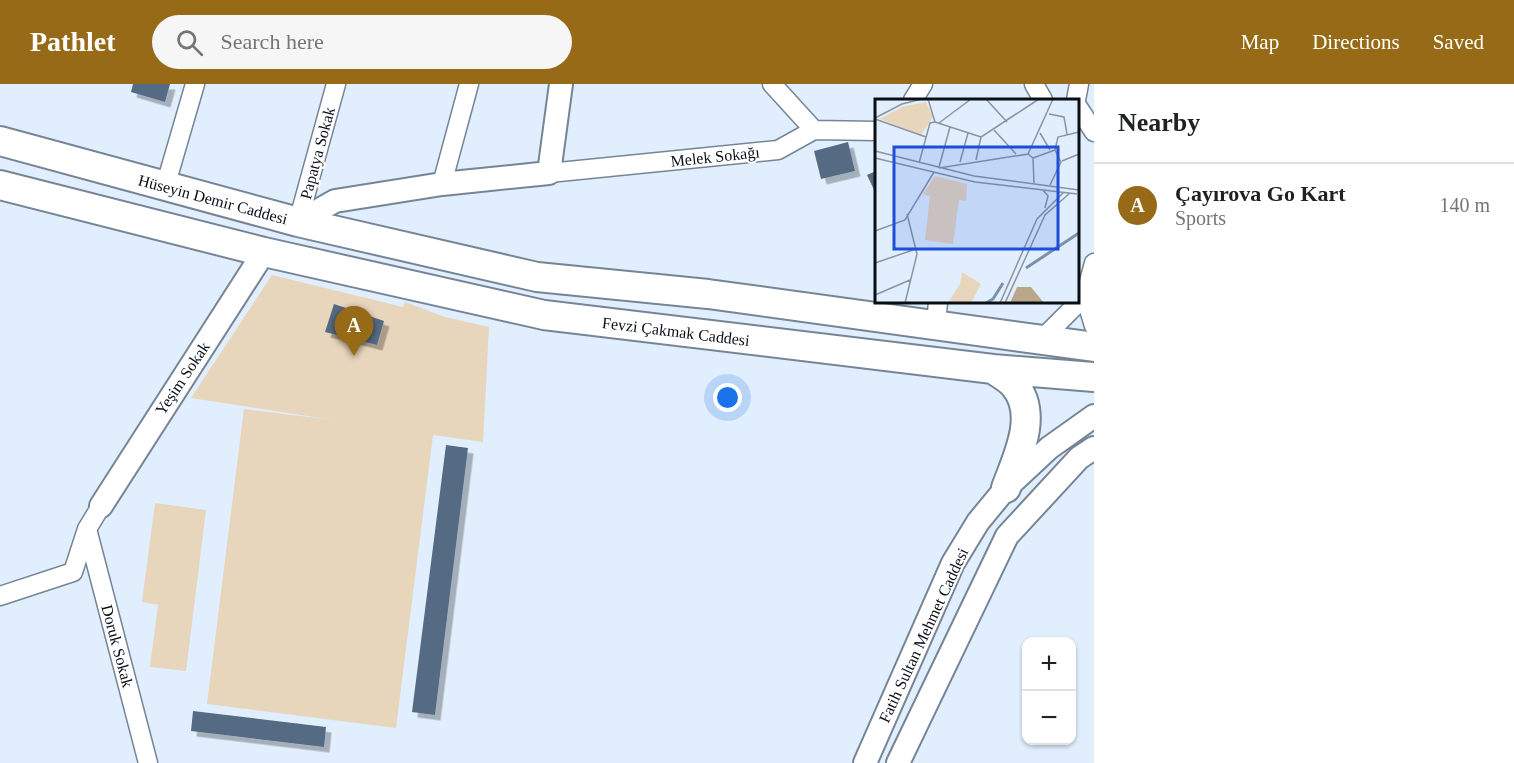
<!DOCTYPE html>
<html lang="en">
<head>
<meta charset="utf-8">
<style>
  body { margin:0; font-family:"Times New Roman",serif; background:#f6f6f6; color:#202124 }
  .controls { position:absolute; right:18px; bottom:18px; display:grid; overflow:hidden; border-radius:12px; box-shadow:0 2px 4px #0004 }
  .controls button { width:54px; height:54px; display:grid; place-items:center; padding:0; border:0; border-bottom:2px solid #e0e0e0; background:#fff; color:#202124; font:30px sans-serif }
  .you { position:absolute; left:728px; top:314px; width:21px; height:21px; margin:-15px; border:4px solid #fff; border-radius:50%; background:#1a73e8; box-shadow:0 0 0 9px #1a73e833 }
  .badge { display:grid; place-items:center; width:39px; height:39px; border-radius:50%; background:#966a17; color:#fff; font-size:20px; font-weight:700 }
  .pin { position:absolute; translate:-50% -50px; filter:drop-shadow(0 2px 3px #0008) }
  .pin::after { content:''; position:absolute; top:32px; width:21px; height:18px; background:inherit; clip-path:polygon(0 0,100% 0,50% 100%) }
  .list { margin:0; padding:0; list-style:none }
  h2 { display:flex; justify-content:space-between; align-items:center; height:78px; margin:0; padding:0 24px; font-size:26px }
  h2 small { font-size:20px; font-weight:400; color:#757577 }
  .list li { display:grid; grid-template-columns:39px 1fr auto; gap:18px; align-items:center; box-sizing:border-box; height:84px; padding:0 24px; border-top:2px solid #e0e0e0 }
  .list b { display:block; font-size:22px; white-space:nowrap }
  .list p { margin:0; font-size:20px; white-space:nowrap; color:#757577 }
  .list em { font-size:20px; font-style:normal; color:#757577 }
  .icon { flex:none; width:33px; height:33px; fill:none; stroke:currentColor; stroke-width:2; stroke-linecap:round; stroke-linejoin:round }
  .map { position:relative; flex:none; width:1094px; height:679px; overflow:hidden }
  header { display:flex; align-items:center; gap:36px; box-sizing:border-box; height:84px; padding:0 30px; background:#966a17; color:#fff }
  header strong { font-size:28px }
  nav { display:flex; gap:33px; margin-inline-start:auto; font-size:21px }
  .search { width:420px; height:54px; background:#f6f6f6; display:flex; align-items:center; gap:15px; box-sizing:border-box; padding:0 21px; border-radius:33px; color:#757577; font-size:22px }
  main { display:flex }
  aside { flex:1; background:#fff }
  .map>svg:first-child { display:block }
  .green { fill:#e7d5bc }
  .building { fill:#556b83; filter:url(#shadow) }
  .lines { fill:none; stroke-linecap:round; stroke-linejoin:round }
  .minor-casing { stroke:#768596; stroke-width:21 }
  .tertiary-casing { stroke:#768596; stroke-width:26 }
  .primary-casing { stroke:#768596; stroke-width:32 }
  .minor { stroke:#fff; stroke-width:18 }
  .tertiary { stroke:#fff; stroke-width:22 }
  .primary { stroke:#fff; stroke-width:28 }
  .labels { text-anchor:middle; stroke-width:4.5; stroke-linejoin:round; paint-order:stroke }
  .street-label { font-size:16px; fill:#090f15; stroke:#fff }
  .inset-river { fill:none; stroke:#7a91ab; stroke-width:3 }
  .inset-road { fill:none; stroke:#8a95a0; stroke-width:1.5 }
  .view { fill:#1d4ed8; fill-opacity:0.15; stroke:#1d4ed8; stroke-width:3 }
  .inset-edge { fill:none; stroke:#090f15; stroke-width:3 }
</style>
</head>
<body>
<header>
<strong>Pathlet</strong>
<div class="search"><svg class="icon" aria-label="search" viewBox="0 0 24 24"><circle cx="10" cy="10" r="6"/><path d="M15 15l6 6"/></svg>Search here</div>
<nav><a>Map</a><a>Directions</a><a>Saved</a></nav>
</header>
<main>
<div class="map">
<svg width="1094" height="679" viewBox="0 0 1094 679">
  <defs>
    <filter id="shadow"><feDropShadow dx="5.5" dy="5.5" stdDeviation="0" flood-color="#0004"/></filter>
  </defs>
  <rect width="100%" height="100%" fill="#e0eefd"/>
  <path class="green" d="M272,191l131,32 2,-5 40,15 44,10 -6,115 -50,-7 -37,293 -189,-24 37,-295 89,11 -142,-22z
    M155,419l51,7 -20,161 -36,-4 8,-62 -16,-3z"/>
  <path class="building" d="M133,0h37l-5,18 -34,-10z
    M848,58l7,29 -34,8 -7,-28z
    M876,87v23l-9,-19z
    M334,220l50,17 -7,24 -52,-13z
    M446,361l22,3 -33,267 -23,-3z
    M193,627l133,16 -2,20 -133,-16z"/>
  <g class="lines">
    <g class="minor-casing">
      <path id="minor" d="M772,0l42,46
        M1034,0l9,16
        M913,16l10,-16
        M1076,16l3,-16
        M1078,23l16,25
        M549,89l229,-23 36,-20 62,1
        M442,100l27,-100
        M165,103l30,-103
        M298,138l38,-138
        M1085,212l9,30
        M936,240l2,-22
        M1042,255l43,-43 9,-33
        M87,445l61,234
        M0,512l73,-24 14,-43 14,-23"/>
    </g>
    <g class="tertiary-casing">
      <path id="tertiary" d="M298,138l37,-21 107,-17 107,-11 12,-89
        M101,422l163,-254
        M865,679l88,-200 25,-41 28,-34 43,-40 45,-32
        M898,679l109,-227 72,-78 15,-10"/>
    </g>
    <g class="primary-casing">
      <path id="primary" d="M0,57l298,81 239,55 171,17 386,53
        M0,101l264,67 280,63 449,54 101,8
        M993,285c7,5 17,10 22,17 24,29 2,72 -9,102"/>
    </g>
    <use href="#minor" class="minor"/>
    <use href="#tertiary" class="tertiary"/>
    <use href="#primary" class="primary"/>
  </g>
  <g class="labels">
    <g class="street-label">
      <text transform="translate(317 69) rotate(-75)" y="6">Papatya Sokak</text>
      <text transform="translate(715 72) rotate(-6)" y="6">Melek Sokağı</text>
      <text transform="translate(213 115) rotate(15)" y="6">Hüseyin Demir Caddesi</text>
      <text transform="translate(676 247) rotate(7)" y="6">Fevzi Çakmak Caddesi</text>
      <text transform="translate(182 294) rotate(-56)" y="6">Yeşim Sokak</text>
      <text transform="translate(923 551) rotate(-65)" y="6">Fatih Sultan Mehmet Caddesi</text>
      <text transform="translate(118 562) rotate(75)" y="6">Doruk Sokak</text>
    </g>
  </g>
  <g transform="translate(875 15)">
    <rect width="204" height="204" fill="#e0eefd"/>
    <path d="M51,3l7,15 -12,18 -41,-16 22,-12zM60,77l32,8 -1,17 -7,-1 -6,44 -28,-4 5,-44 -7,-2zM87,173l19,12 -10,19h-23l12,-19z" fill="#e7d5bc"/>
    <path d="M142,188h14l13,16h-34z" fill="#baa689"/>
    <path class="inset-river" d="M151,169l53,-35M111,204l7,-4 10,-16"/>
    <path class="inset-road" d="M53,0l7,23M111,0l21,23M174,15l15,3 3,17M0,19l27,-14 20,-5M0,20l51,18M60,23l46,15M64,24l32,-24M119,31l22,24M165,34l10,17M180,51l3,-13 21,-5M0,52l99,25 105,14M153,55l5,4 1,25M0,59l100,24 102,12M158,59l22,-8M101,61l5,-23 58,-38M187,62l17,-7M85,63l8,-29M44,64l11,-40 5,-1M64,68l11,-40M64,69l89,-14 25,-55M175,86l11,-23 -6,-12M168,91l5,6 -3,12M0,132l30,-11 29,-48M0,164l41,-14M0,196l35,-15M30,204l12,-49 -10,-40M125,204l37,-84 26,-26M130,204l40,-88 25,-22"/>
    <path class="view" d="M19,48h164v102h-164z"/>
    <rect width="204" height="204" class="inset-edge"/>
  </g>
</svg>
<div class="controls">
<button>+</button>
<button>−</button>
</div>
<div class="you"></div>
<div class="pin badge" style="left:354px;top:272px">A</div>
</div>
<aside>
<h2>Nearby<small></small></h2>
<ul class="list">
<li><span class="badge">A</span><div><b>Çayırova Go Kart</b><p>Sports</p></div><em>140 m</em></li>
</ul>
</aside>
</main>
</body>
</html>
